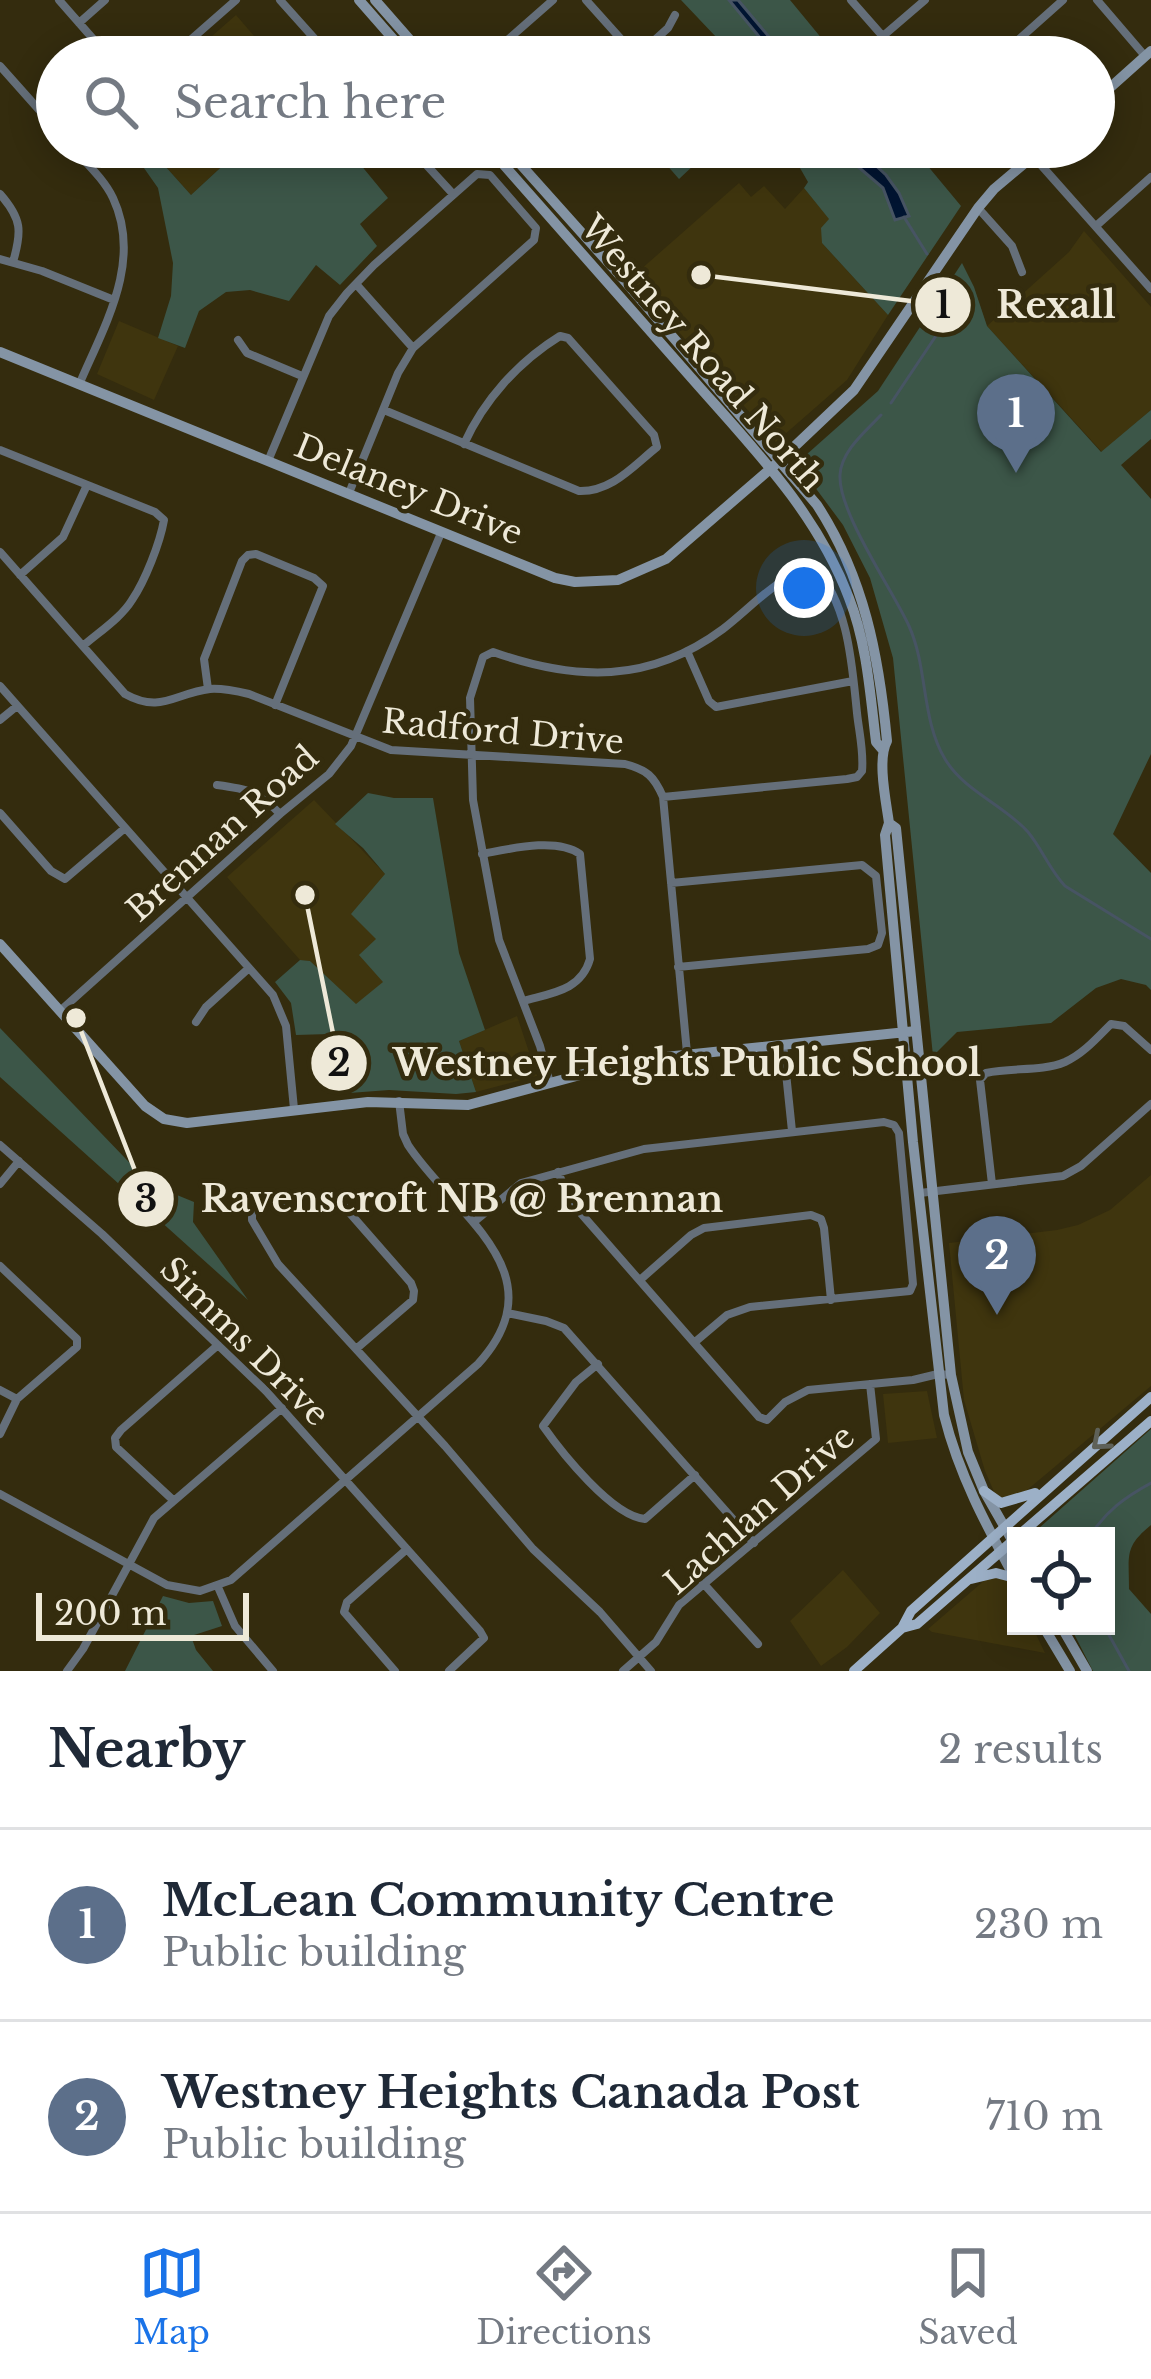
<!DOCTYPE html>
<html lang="en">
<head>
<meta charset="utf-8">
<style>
  body { margin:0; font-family:"Libre Baskerville",serif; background:#f2f2f3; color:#1f2937 }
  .controls { position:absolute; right:36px; bottom:36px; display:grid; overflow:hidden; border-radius:0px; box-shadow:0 6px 30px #0003 }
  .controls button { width:108px; height:108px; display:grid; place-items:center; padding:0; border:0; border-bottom:3px solid #e0e1e3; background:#fff; color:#1f2937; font:60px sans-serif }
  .scale { position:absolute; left:36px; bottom:30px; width:213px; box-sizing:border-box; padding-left:12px; border:6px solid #eee9d8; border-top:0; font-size:33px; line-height:42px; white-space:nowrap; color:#eee9d8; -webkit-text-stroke:9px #342c0e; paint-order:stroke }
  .you { position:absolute; left:804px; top:588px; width:42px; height:42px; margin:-30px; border:9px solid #fff; border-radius:50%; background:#1a73e8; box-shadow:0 0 0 18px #1a73e833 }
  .badge { display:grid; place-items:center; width:78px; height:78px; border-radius:50%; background:#1a73e8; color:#fff; font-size:39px; font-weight:700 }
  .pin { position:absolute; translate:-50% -99px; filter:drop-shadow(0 3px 6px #0008) }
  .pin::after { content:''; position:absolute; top:63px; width:42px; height:36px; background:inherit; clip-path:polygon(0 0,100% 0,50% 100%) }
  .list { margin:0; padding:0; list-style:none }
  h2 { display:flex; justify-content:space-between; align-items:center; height:156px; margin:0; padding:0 48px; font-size:51px }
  h2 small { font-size:39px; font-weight:400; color:#747a83 }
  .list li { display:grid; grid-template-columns:78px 1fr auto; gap:36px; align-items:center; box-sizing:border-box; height:192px; padding:0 48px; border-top:3px solid #e0e1e3 }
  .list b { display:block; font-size:45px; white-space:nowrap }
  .list p { margin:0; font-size:39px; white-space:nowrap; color:#747a83 }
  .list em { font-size:39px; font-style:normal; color:#747a83 }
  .icon { flex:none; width:66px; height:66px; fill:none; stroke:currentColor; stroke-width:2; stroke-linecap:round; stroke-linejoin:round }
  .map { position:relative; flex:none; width:1151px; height:1671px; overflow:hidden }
  .search { position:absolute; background:#fff; box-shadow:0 6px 30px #0003; left:36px; right:36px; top:36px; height:132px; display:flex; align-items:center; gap:30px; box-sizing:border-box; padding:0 42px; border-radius:66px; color:#747a83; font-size:45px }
  .sheet { height:540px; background:#fff }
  nav { display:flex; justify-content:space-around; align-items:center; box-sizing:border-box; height:168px; border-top:3px solid #e0e1e3; background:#fff; font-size:33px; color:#747a83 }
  nav a { display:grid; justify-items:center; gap:6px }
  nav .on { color:#1a73e8 }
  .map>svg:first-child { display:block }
  .built { fill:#3f350e }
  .green { fill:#3c5648 }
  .water { fill:#001431; stroke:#475463; stroke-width:3 }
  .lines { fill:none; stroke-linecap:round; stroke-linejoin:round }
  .stream { stroke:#475463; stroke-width:3 }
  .street { stroke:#656f7a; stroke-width:8 }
  .secondary { stroke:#8494a5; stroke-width:10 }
  .primary { stroke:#9cb0c7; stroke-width:10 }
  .oneway { stroke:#5e6158 }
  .labels { text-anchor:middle; stroke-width:9; stroke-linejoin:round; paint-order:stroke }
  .street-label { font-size:33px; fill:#eee9d8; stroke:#342c0e }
  .leader { fill:none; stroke:#eee9d8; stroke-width:4.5 }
  .callout-dot { fill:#eee9d8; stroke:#342c0e; stroke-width:4.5 }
  .mark-label { font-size:36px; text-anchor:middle; font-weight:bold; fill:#111 }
  .callout-label { font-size:36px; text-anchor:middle; font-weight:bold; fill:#eee9d8; stroke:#342c0e; stroke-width:9; stroke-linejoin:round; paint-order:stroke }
</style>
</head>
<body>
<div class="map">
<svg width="1151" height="1671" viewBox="0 0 1151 1671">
  <rect width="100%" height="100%" fill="#342c0e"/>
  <path class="built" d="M236,15l36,42h-84z
    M148,147h86l-3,11 -40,37z
    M739,183l12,14 13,-11 21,23 19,-21 26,31 -8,24 66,72 -41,65 -71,62 -145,-164z
    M1084,231l67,76v103l-49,42 -115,-126 82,-74z
    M119,321l59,25 -24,54 -57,-26z
    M314,800l71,74 -8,65 7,43 -28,23 -46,-44 -10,-1 -73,-83z
    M517,1016l20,60 -61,16 -17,-51z
    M1151,1175v211l-131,110 -14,4 -11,-6 -10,-23 -21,-71 -15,-157 108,-13 21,-5 32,-15z
    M927,1391l10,47 -49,5 -5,-49z
    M843,1570l37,43 -33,34 -26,19 -31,-45z
    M993,1576l16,4 7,14v32h16l13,27 -113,-21 -4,-3 58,-50z"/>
  <path class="green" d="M681,0h109l47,57h-102z
    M137,147h11l43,48 40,-37 3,-11h112l42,51 -28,26 17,22 -37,39 -24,-20 -27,36 -39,-11 -24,2 -27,19 -14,37 -27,-10 13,-42 2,-33 -15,-75 -26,-37z
    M651,147h29l15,17 -16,15z
    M788,147h124l49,59 -73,109 -66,-72 -1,-15 8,-9 -25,-31 4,-6z
    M962,263l12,24 13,39 114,126 50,-42v29l-30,26 30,34v255l-38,80 38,39v117l-5,-5 -25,-6 -25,9 -45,35 -94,9 -24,24 -40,-398 -23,-80 -27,-53 -46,-62 81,-72z
    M368,793l26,5h39l26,155 26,77 -26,11 17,51 -20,2 -67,-4 -53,4 -7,-60 -33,1 -5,-32 -16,-21 25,-22 10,1 46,43 27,-22 -24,-27 17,-16 -25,-25 34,-40 -22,-26 -28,-24z
    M0,1028l150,156 44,18 -1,20 55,78 -248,-223z
    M1151,1429v96c-27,22 -22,30 -22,64l22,25v57h-58l-23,-45h36v-90h-76z
    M163,1596l26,7 24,-2 9,25 -31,10 5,14 17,21h-88z"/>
  <path class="water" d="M729,0h9l48,57 -11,-1z
    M843,147h13l30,28 13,18 10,23 -14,4 -12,-32 -34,-29z"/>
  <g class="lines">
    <path class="stream" d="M904,217l23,37
      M891,403l67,-100 -3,-14 -8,-10
      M881,415c-15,16 -40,36 -41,60 -2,37 52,114 69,151 19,42 12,93 36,133 19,32 59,46 83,73 14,17 22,38 37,54l86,53
      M1090,1536c16,-25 35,-39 61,-53
      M1104,1626l25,45"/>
    <path class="street" d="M59,0l50,57
      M280,0l51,57
      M586,0l51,57
      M851,0l50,57
      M1097,0l48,56
      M79,23l26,-23
      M883,36l42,-36
      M171,57l65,-57
      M488,57l65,-57
      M636,57l32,-29 7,-13
      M999,57l64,-57
      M0,66l57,64
      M72,147c14,16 32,32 41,51 30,64 -9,128 -34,187
      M410,147l43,47
      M1033,156l118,133
      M516,162l17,-15
      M0,194c22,25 22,37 13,68
      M978,208l34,38 10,26
      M1096,226l55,-49
      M0,259l42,12 72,29
      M356,284l57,64
      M238,340l9,13 55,23
      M384,410l195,81c33,1 54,-25 78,-44l-3,-12 -86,-97 -8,-2c-42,26 -76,64 -96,108
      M0,450l155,62 9,8c-4,23 -19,61 -32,80 -11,18 -33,32 -49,46
      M268,461l61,-145 18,-23 27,-28 103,-91 13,1 46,53 -2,12 -121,108 -15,25 -49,120
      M0,552l125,142c36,20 50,-1 85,-5 13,-1 26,2 39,5l142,56 234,14c22,6 29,12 38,33l24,256
      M20,575l43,-38 24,-52
      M687,651l22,50 7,6 137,-26
      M0,686l273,309 13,31 8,83
      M208,689l-4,-30 38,-98 6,-6 8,-1 58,24 9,8 -48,119
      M0,720l17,-14
      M217,785c31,4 41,6 63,29
      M0,813l51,58 14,8 60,-51
      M482,854c27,-5 74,-17 98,0l10,105c-9,32 -39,34 -67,42
      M671,883l191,-18 14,11 6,57 -4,12 -10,4 -190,18
      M60,1011l220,-197 49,-40 22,-28 90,-213
      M196,1022l10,-15 43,-39
      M783,1044l9,87
      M550,1083l-10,-37 -41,-106 -26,-140 -3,-102 13,-41 10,-5c82,29 156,32 230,-23 30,-23 53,-52 91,-62 35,37 38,99 43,146 2,19 7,39 5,58l-5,6 -10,2 -184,18
      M0,1145l102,89 164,157 214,240 4,7 -35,33
      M558,1172l13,30 188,215 8,3 18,-18 23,-12 105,-10 25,-6 13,1
      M0,1184l19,-23
      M992,1184l-12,-104 6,-7c26,-6 55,-1 79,-11 18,-8 32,-24 46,-38l13,2 27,24
      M920,1193l143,-17 18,-10 70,-62
      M474,1222l47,-39 123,-34 240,-27 10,3 5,8 14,151 -3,7 -160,16 -23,8 -32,27
      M0,1266l77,73v8l-60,52 -17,35
      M640,1280l51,-45 13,-7 107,-13 10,4 3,9 7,72
      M507,1313l39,8 18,7 190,215
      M356,1349l57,-49 1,-9 -3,-8 -70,-80 -9,-7 -71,8 -9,7v9l26,44 167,182 88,103 67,63 51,59
      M598,1364l-22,18 -33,44c19,27 69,90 102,93l50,-44
      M0,1390l17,9
      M0,1494l167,91 33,6 31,-11 247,-216c83,-91 -24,-149 -70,-219l-5,-11 -4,-33
      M173,1500l-57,-53 -1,-9 6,-8 97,-85
      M703,1583l55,61
      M218,1587l17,39 38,45
      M67,1671l16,-22 71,-131 128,-110
      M395,1671l-51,-59 3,-10 60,-53
      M623,1671l33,-29 23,-37 197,-166 -6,-55"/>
    <path class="secondary" d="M359,0l50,57
      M375,0l50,57
      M1094,102l57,-51
      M488,147c69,78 138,156 207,235 59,67 122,131 154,216 18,46 21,95 27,144l6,7
      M505,147l118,132 194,226c47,72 62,151 70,236 -10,18 -1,60 2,82l7,5 55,547 17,77 16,39 32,56
      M0,352l555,226 20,4 43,-2 48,-21 110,-95 78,-74 124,-182 16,-19 50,-42
      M889,823l-4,12 28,307 31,273c15,60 42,110 72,165
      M0,944l145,162 19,13 23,4 181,-21 100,3 168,-45 280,-29
      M1043,1626l27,45
      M1061,1626l26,45"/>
    <path class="primary" d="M984,1491l17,12 34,-10
      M1018,1536l133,-115
      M971,1579l25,-6 19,5
      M902,1628l9,-17 240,-214
      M854,1671l48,-43 15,-4 99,-86"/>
  </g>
  <defs><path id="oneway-chevron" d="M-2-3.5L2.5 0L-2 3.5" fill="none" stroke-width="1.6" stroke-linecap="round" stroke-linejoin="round" transform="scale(3)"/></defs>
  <use class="oneway" href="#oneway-chevron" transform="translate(1100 1442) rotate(139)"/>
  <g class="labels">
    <g class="street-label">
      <text transform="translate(703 353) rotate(49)" y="12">Westney Road North</text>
      <text transform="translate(409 489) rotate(22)" y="12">Delaney Drive</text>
      <text transform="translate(503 731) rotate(5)" y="12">Radford Drive</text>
      <text transform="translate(222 833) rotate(-42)" y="12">Brennan Road</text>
      <text transform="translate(245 1341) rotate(45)" y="12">Simms Drive</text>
      <text transform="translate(759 1509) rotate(-41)" y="12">Lachlan Drive</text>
    </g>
  </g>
  <path class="leader" d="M701 275L943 305M305 895L339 1063M76 1018L146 1199"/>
  <g class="callout-dot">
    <circle cx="701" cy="275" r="12"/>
    <circle cx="305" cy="895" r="12"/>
    <circle cx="76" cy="1018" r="12"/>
    <circle cx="943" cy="305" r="30"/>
    <circle cx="339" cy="1063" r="30"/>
    <circle cx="146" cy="1199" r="30"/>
  </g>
  <g class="mark-label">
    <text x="943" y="318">1</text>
    <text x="339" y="1076">2</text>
    <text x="146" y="1212">3</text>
  </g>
  <g class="callout-label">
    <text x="1056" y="318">Rexall</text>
    <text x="687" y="1076">Westney Heights Public School</text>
    <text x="462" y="1212">Ravenscroft NB @ Brennan</text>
  </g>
</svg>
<div class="controls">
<button><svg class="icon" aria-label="locate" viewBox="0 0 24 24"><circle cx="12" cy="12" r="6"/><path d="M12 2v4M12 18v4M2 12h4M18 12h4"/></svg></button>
</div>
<div class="scale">200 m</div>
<div class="you"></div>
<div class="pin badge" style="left:1016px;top:473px;background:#5c6f8a">1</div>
<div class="pin badge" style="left:997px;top:1315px;background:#5c6f8a">2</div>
<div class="search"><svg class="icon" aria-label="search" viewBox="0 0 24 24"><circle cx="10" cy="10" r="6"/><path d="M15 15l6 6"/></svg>Search here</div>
</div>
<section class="sheet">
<h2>Nearby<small>2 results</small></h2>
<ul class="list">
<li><span class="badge" style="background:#5c6f8a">1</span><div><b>McLean Community Centre</b><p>Public building</p></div><em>230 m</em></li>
<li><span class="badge" style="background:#5c6f8a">2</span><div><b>Westney Heights Canada Post</b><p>Public building</p></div><em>710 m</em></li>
</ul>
</section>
<nav>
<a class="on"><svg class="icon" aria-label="map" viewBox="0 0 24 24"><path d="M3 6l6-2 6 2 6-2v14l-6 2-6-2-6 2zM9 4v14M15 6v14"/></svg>Map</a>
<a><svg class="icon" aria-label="directions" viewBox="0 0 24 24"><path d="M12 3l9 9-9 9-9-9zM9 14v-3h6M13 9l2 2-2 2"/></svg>Directions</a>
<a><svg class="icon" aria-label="saved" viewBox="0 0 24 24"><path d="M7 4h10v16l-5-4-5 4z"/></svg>Saved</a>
</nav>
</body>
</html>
